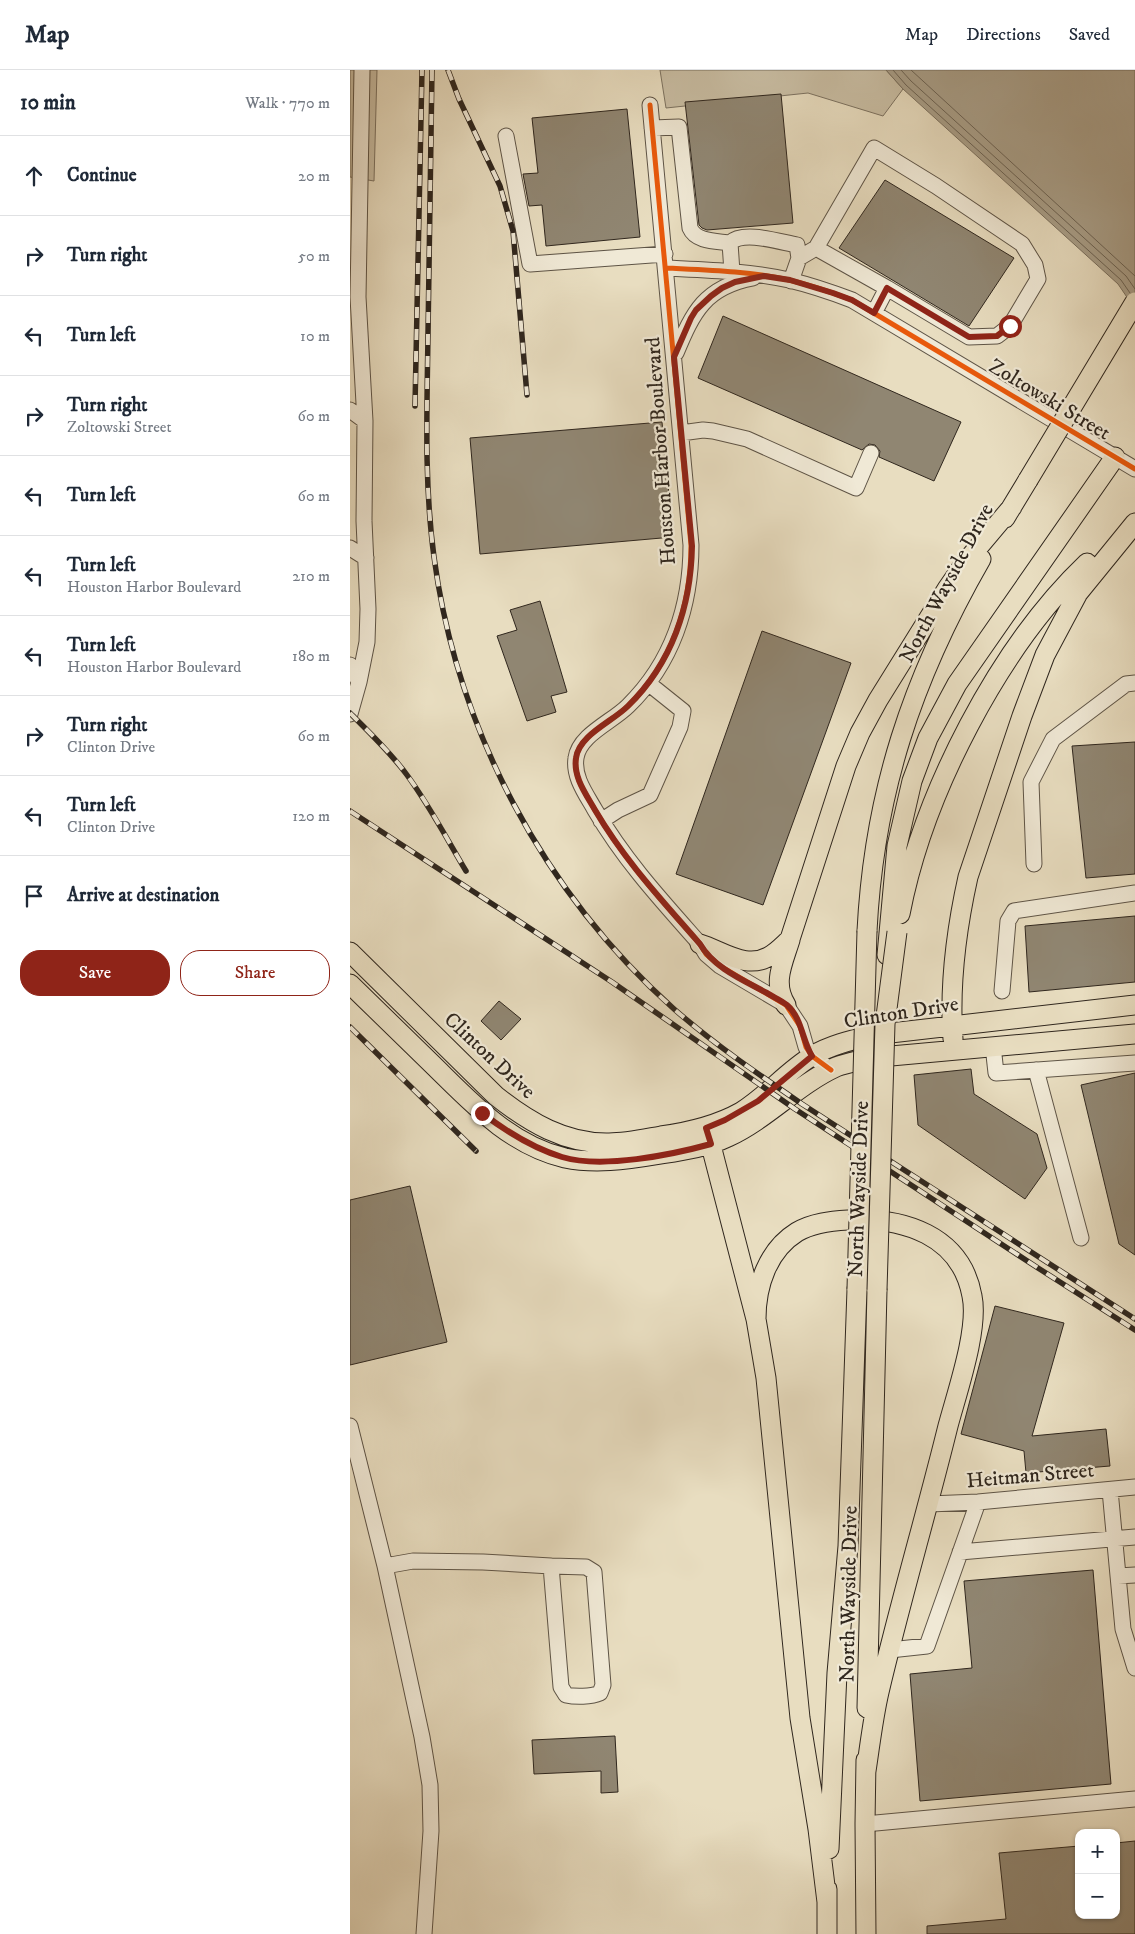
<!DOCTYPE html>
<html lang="en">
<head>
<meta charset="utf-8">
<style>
  body { margin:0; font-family:"IM FELL DW Pica",serif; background:#f2f2f3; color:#1f2937 }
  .controls { position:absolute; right:15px; bottom:15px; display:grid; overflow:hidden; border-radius:10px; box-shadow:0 1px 4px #0004 }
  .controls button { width:45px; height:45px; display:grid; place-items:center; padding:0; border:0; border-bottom:1px solid #e0e1e3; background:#fff; color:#1f2937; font:25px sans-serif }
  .stop { position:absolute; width:15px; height:15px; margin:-11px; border:4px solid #8f2418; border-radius:50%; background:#fff }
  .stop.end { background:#8f2418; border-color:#fff; box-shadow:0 1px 5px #0008 }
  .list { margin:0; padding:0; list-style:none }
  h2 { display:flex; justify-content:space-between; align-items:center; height:65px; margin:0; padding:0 20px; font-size:21px }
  h2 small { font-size:16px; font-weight:400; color:#747a83 }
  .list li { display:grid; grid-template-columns:32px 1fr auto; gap:15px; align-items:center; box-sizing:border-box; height:80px; padding:0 20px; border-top:1px solid #e0e1e3 }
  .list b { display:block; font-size:19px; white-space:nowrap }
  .list p { margin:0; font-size:16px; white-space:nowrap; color:#747a83 }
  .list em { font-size:16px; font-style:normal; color:#747a83 }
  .actions { display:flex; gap:10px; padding:15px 20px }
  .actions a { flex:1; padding:11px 0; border:1px solid #8f2418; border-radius:20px; text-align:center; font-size:18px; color:#8f2418 }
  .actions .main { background:#8f2418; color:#fff }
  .icon { flex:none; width:28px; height:28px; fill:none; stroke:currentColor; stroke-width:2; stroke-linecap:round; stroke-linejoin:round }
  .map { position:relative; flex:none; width:785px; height:1864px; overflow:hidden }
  header { display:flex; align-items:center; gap:30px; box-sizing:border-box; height:70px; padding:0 25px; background:#fff; border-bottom:1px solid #e0e1e3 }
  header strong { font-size:24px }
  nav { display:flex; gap:28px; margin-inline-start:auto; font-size:18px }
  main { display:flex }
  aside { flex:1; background:#fff }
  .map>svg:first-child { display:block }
  .green { fill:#c9bea4; stroke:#7c7261 }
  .water { fill:#a99f89; stroke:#796f5e }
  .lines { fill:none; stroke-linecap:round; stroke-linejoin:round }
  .shore { stroke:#6c6354; stroke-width:1 }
  .building { fill:#908672; stroke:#30271e }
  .minor-casing { stroke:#5e5446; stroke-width:17 }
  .major-casing { stroke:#30271e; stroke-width:21 }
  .minor { stroke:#f0e9d6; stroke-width:15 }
  .major { stroke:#e8ddc0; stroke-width:19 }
  .rail-casing { stroke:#30271e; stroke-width:5.5 }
  .rail { stroke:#f0e9d6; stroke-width:4; stroke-dasharray:11; stroke-linecap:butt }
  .major-bridge-casing { stroke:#30271e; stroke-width:21; stroke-linecap:butt }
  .major-bridge { stroke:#e8ddc0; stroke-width:19 }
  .cycleway-casing { stroke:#f0e9d6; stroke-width:8 }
  .cycleway { stroke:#e8590c; stroke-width:5 }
  .route { stroke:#8f2418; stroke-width:6 }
  .labels { text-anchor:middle; stroke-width:4.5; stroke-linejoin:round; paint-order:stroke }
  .street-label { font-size:21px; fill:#30271e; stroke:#f0e9d6 }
</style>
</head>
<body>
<header>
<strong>Map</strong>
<nav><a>Map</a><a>Directions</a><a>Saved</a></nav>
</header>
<main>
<aside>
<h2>10 min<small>Walk · 770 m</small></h2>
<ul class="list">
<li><svg class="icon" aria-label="ahead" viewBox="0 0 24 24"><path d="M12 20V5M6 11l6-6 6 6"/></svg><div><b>Continue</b></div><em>20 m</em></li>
<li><svg class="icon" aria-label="right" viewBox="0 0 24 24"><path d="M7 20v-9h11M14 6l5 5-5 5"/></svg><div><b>Turn right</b></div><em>50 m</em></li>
<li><svg class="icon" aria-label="left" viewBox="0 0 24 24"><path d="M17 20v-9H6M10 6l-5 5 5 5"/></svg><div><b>Turn left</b></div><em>10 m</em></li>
<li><svg class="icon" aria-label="right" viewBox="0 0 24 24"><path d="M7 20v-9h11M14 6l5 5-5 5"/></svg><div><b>Turn right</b><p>Zoltowski Street</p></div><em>60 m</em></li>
<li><svg class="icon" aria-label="left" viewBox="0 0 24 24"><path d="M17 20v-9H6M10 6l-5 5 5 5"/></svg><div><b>Turn left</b></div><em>60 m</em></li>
<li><svg class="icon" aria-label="left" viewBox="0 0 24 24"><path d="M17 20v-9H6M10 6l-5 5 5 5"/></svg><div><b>Turn left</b><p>Houston Harbor Boulevard</p></div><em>210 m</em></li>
<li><svg class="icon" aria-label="left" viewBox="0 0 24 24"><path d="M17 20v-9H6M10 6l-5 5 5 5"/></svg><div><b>Turn left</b><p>Houston Harbor Boulevard</p></div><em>180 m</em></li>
<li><svg class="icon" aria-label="right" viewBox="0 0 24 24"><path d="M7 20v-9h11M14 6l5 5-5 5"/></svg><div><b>Turn right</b><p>Clinton Drive</p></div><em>60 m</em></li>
<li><svg class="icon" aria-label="left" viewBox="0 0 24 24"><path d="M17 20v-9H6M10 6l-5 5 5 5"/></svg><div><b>Turn left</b><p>Clinton Drive</p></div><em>120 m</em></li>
<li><svg class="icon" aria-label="arrive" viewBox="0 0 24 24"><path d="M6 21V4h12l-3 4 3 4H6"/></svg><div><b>Arrive at destination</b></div></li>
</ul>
<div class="actions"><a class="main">Save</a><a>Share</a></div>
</aside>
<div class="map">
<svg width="785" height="1864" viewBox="0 0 785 1864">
  <rect width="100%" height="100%" fill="#e8ddc0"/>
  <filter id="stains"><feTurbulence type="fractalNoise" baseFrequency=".004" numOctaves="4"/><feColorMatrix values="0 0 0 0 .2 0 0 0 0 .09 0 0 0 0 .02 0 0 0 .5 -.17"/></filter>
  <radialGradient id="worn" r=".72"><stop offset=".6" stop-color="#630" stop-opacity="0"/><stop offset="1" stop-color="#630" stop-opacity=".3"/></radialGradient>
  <path class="green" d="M0,0h27l-3,111 -24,-4z
    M310,0h226l17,19 -20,27 -75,-23 -142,15z"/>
  <path class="water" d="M536,0h249v239l-17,-25 -215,-195z"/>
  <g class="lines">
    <path class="shore" d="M543,0l13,15 215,195 9,13
      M551,0l10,11 215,195 9,13
      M561,0l224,206"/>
  </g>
  <path class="building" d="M431,24l12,129 -86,7 -5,-2 -3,-3 -14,-123z
    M277,39l13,128 -94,9 -4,-41 -13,1 -6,-32 15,-1 -6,-55z
    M535,110l129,78 -45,68 -130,-78z
    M373,246l238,106 -27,59 -55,-24 1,-6 -5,-6 -6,-1 -7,6 -164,-72z
    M312,352l11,115 -193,17 -10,-116z
    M190,531l27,91 -16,4 5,16 -29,9 -30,-85 20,-6 -7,-20z
    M412,561l89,32 -88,242 -87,-31z
    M785,672v132l-49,4 -14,-132z
    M785,846v66l-106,10 -4,-66z
    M149,931l22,18 -20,21 -20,-19z
    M621,999l3,25 63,40 10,34 -22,31 -107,-74 -4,-50z
    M785,1003v182l-16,-11 -38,-159z
    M60,1116l37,156 -97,23v-165z
    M645,1236l69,17 -32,113 74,-7 4,37 -84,7 -2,-22 -63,-17z
    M743,1500l18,214 -191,17 -10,-127 62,-6 -8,-87z
    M265,1666l3,56 -17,1v-22l-67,3 -2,-34z
    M785,1771v93h-208v-8l79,-7 -7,-66 80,-7v69h37v-72z"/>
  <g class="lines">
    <g class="minor-casing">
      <path id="minor" d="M300,35l41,440c0,61 -19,118 -63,161 -16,16 -49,29 -52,52 -3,19 10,36 19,52 30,51 66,90 105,134l6,10 14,12 66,39 14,21 6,21 6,9 19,14
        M302,58l27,-1 11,101c6,14 26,13 40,15
        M156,66l24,128 135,-10
        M466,178l71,40
        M317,198c41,2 82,3 122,12 21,5 42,12 63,20l283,169
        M382,202l-2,-29c13,-13 50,-1 67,2l2,13
        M441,211l8,-23 17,-10 58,-100 62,38 86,58 13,21 3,14 -28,47 -13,10 -28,1 -82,-49 -13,25
        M326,283c17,-41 29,-66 77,-75
        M0,340l15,11
        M331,363l22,-3 10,1 34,8 109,49 15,-35
        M0,478l16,10
        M0,595l9,17 -9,32
        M9,612l8,-40 1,-33 -4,-88 1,-100 -7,-124 4,-227
        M251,751l17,-11 32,-15 30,-68 3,-16 -35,-28
        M684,794l-3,-82 22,-43 73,-55 9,-1
        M652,921l6,-70 6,-10 121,-18
        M643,976l3,27 139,-10
        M686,1000l45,168
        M0,1356l35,140 37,171 8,48 1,46 -7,103
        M760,1420l13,139 12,39
        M579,1434l49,-2 157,-15
        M610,1482l175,-15
        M35,1496l28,-5 70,1 68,4 10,121 5,8c9,2 25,2 34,-2l3,-8 -9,-113 -8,-5 -35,-1
        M768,1506l17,-1
        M540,1580l37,-4 51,-144
        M515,1754l270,-25"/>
    </g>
    <g class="major-casing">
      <path id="major" d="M655,448l23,-38
        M550,844c23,-120 99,-267 187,-351
        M517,861c7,-138 45,-252 114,-372
        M350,874c23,7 48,28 73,10 6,-4 12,-10 17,-15l56,-173 14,-33 18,-33 69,-111 18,-26 47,-56
        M0,882l146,144c33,26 69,48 113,47 17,0 35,-4 52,-7 29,-4 55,-10 80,-24 26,-16 45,-40 71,-56 18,-11 40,-16 61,-21l262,-30
        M537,885l10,-109 15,-65 16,-43 29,-54 158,-227
        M0,914c27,26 54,53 81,79 39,38 78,82 134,95 29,6 61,2 90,-3 25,-4 50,-7 73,-18 39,-18 69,-52 108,-70 11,-4 22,-6 33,-9l266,-24
        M436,935c-14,-22 -3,-42 4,-65
        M603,969c-4,-55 3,-108 15,-162l54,-161 23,-61 33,-62 57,-70
        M358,1064l48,185 10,59 34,340 18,111 9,73
        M406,1249c0,-34 12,-69 41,-87 15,-9 34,-11 51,-12 55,-3 113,15 124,76 7,33 -15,96 -24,130 -22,89 -48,177 -69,266 -6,26 -9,53 -13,79
        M517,1638l10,-418
        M516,1690l-1,64 1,110
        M479,1779l8,-176 11,-127 9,-257
        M477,1864v-45"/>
    </g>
    <use href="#minor" class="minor"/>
    <use href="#major" class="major"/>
    <g class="rail-casing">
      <path id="rail" d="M82,0c-1,88 -3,176 -4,264 -1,75 -4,149 6,223 23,173 110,336 240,452 40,35 84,65 128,95l333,215
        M98,0l11,29 41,87 13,45 14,164
        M65,336l7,-336
        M0,643c20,20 41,40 57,62 22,30 40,64 59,96
        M0,741l262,171 183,127 243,159 97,62
        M0,957l126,124"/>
    </g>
    <use href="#rail" class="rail"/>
    <g class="major-bridge-casing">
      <path id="major-bridge" d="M678,410l107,-178
        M507,1219l10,-358
        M527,1220l8,-266 12,-92"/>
    </g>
    <use href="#major-bridge" class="major-bridge"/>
    <g class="cycleway-casing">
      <path id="cycleway" d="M300,35l41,440c0,61 -19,118 -63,161 -16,16 -49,29 -52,52 -3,19 10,36 19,52 30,51 66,90 105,134l6,10 14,12 66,39 14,21 6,21 6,9 19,14
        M317,198c41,2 82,3 122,12 21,5 42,12 63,20l283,169"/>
    </g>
    <use href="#cycleway" class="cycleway"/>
  </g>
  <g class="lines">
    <path class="route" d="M132,1043c25,19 50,35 80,44 40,12 109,-2 149,-13l-5,-16 19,-8 33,-19 54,-45c-10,-16 -10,-38 -25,-51 -6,-5 -14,-8 -20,-12 -24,-13 -53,-25 -67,-49 -39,-45 -75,-83 -105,-134 -9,-16 -22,-33 -19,-52 3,-23 36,-36 52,-52 44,-43 63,-100 64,-160l-18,-189 17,-39 5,-8 15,-14 11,-8 13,-6 29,-6 26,4 43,13 19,7 22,13 13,-25 82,49 28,-1 13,-10"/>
  </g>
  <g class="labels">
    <g class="street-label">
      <text transform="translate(700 329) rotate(31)" y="7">Zoltowski Street</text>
      <text transform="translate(310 381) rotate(-94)" y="7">Houston Harbor Boulevard</text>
      <text transform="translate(596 513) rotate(-62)" y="7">North Wayside Drive</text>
      <text transform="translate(551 942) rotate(-9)" y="7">Clinton Drive</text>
      <text transform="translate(140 985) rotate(43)" y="7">Clinton Drive</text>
      <text transform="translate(508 1119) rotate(-88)" y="7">North Wayside Drive</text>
      <text transform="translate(680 1405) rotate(-5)" y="7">Heitman Street</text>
      <text transform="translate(498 1524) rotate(-89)" y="7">North Wayside Drive</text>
    </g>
  </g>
  <rect width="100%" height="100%" filter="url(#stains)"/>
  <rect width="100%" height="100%" fill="url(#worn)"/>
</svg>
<div class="controls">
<button>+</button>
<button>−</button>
</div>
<div class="stop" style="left:660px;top:256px"></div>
<div class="stop end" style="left:132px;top:1043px"></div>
</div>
</main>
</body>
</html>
